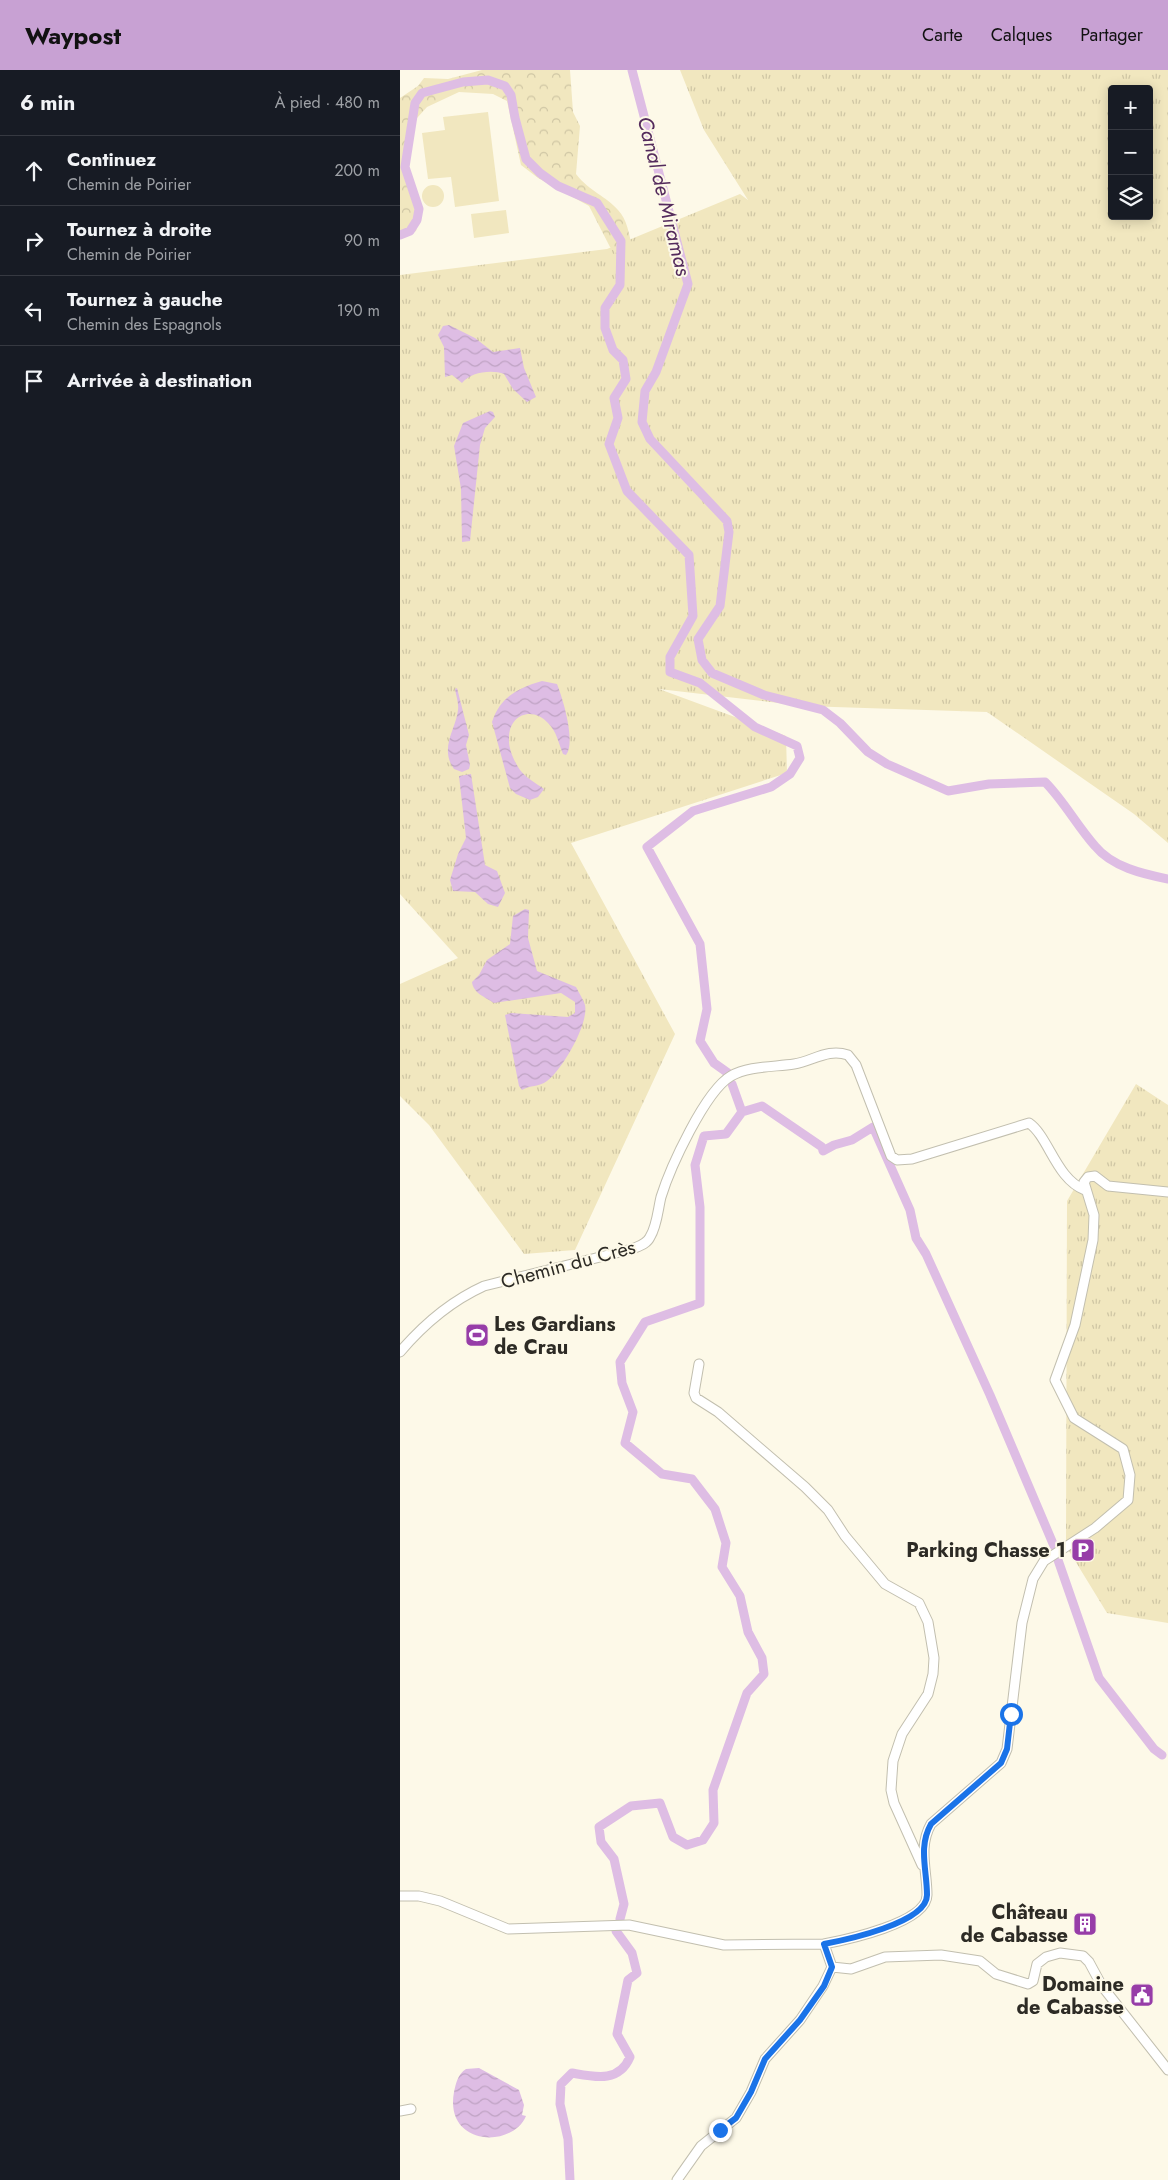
<!DOCTYPE html>
<html lang="fr">
<head>
<meta charset="utf-8">
<style>
  body { margin:0; font-family:Jost,sans-serif; background:#20242c; color:#f1f3f6 }
  .controls { position:absolute; right:15px; top:15px; display:grid; overflow:hidden; border-radius:5px; box-shadow:0 2px 12px #0003 }
  .controls button { width:45px; height:45px; display:grid; place-items:center; padding:0; border:0; border-bottom:1px solid #363941; background:#171b24; color:#f1f3f6; font:25px sans-serif }
  .stop { position:absolute; width:15px; height:15px; margin:-11px; border:4px solid #1a73e8; border-radius:50%; background:#fff }
  .stop.end { background:#1a73e8; border-color:#fff; box-shadow:0 1px 5px #0008 }
  .list { margin:0; padding:0; list-style:none }
  h2 { display:flex; justify-content:space-between; align-items:center; height:65px; margin:0; padding:0 20px; font-size:21px }
  h2 small { font-size:16px; font-weight:400; color:#9ea1a6 }
  .list li { display:grid; grid-template-columns:32px 1fr auto; gap:15px; align-items:center; box-sizing:border-box; height:70px; padding:0 20px; border-top:1px solid #363941 }
  .list b { display:block; font-size:19px; white-space:nowrap }
  .list p { margin:0; font-size:16px; white-space:nowrap; color:#9ea1a6 }
  .list em { font-size:16px; font-style:normal; color:#9ea1a6 }
  .icon { flex:none; width:28px; height:28px; fill:none; stroke:currentColor; stroke-width:2; stroke-linecap:round; stroke-linejoin:round }
  .map { position:relative; flex:none; width:768px; height:2110px; overflow:hidden }
  header { display:flex; align-items:center; gap:30px; box-sizing:border-box; height:70px; padding:0 25px; background:#c8a1d3; color:#111 }
  header strong { font-size:24px }
  nav { display:flex; gap:28px; margin-inline-start:auto; font-size:18px }
  main { display:flex }
  aside { flex:1; background:#171b24 }
  .map>svg:first-child { display:block }
  .grass { fill:url(#grass-tufts); fill-rule:evenodd }
  .forest { fill:url(#forest-crowns) }
  .park { fill:#f1e7bf }
  .water { fill:url(#water-waves) }
  .lines { fill:none; stroke-linecap:round; stroke-linejoin:round }
  .canal { stroke:#debde4; stroke-width:9 }
  .minor-casing { stroke:#c2bfaf; stroke-width:11 }
  .minor { stroke:#fff; stroke-width:9 }
  .route { stroke:#1a73e8; stroke-width:6 }
  .labels { text-anchor:middle; stroke-width:4; stroke-linejoin:round; paint-order:stroke }
  .street-label { font-size:20px; fill:#2d2b25; stroke:#fdf9e8 }
  .poi-label { font-size:20px; font-weight:bold; fill:#2d2b25; stroke:#fdf9e8; text-anchor:end }
  .water-label { font-size:21px; font-style:italic; fill:#542b5c; stroke:#fdf9e8 }
</style>
</head>
<body>
<header>
<strong>Waypost</strong>
<nav><a>Carte</a><a>Calques</a><a>Partager</a></nav>
</header>
<main>
<aside>
<h2>6 min<small>À pied · 480 m</small></h2>
<ul class="list">
<li><svg class="icon" aria-label="ahead" viewBox="0 0 24 24"><path d="M12 20V5M6 11l6-6 6 6"/></svg><div><b>Continuez</b><p>Chemin de Poirier</p></div><em>200 m</em></li>
<li><svg class="icon" aria-label="right" viewBox="0 0 24 24"><path d="M7 20v-9h11M14 6l5 5-5 5"/></svg><div><b>Tournez à droite</b><p>Chemin de Poirier</p></div><em>90 m</em></li>
<li><svg class="icon" aria-label="left" viewBox="0 0 24 24"><path d="M17 20v-9H6M10 6l-5 5 5 5"/></svg><div><b>Tournez à gauche</b><p>Chemin des Espagnols</p></div><em>190 m</em></li>
<li><svg class="icon" aria-label="arrive" viewBox="0 0 24 24"><path d="M6 21V4h12l-3 4 3 4H6"/></svg><div><b>Arrivée à destination</b></div></li>
</ul>
</aside>
<div class="map">
<svg width="768" height="2110" viewBox="0 0 768 2110">
  <defs>
    <pattern id="grass-tufts" width="24" height="20" patternUnits="userSpaceOnUse" patternTransform="scale(1.25)"><rect width="24" height="20" fill="#f1e7bf"/><path d="M3 7l-1-3M5 7V3M7 7l1-3M15 17l-1-3M17 17v-4M19 17l1-3" fill="none" stroke="#cfc6a4"/></pattern>
    <pattern id="forest-crowns" width="20" height="18" patternUnits="userSpaceOnUse" patternTransform="scale(1.25)"><rect width="20" height="18" fill="#f1e7bf"/><path d="M2 6a3 3 0 1 1 6 0M12 15a3 3 0 1 1 6 0" fill="none" stroke="#cfc6a4"/></pattern>
    <pattern id="water-waves" width="16" height="10" patternUnits="userSpaceOnUse" patternTransform="scale(1.25)"><rect width="16" height="10" fill="#debde4"/><path d="M0 5q4-4 8 0t8 0" fill="none" stroke="#bfa3c3"/></pattern>
  </defs>
  <rect width="100%" height="100%" fill="#fdf9e8"/>
  <path class="grass" d="M280,0h488v773l-34,-29 -147,-102 -183,-6 -145,-17 127,47 1,37 -216,70 104,191 -100,216 -51,4 -95,-129 -29,-29v-112l58,-26 -58,-64v-619l207,-26 133,-55 8,6 -44,-70zM712,19h37v127h-37z
    M736,1014l32,21v518l-61,-10 -41,-67 1,-345z"/>
  <path class="forest" d="M82,0h88l3,42 7,14 -4,48c14,18 30,22 42,36 9,9 11,24 14,37l-16,6 -6,-6 -21,-41 -51,-28 -17,-13 -14,-64 -14,-7 -34,-2 -32,15 -20,22 -4,39 18,45 -5,18 -16,8v-141l18,-12 6,-8 24,1z"/>
  <path class="park" d="M88,42l11,89 -44,6 -4,-30 -23,2 -6,-46 23,-3 -2,-13z
    M22 126a11 11 0 1 1 22 0a11 11 0 1 1-22 0Z
    M106,140l3,23 -35,5 -3,-24z"/>
  <path class="water" d="M49,255l26,13 18,14 27,-4 4,20 12,29 -9,5 -14,-13 -9,-15c-12,-5 -34,-2 -42,9l-10,-8 -7,2 -1,-30 -6,-12 5,-9z
    M90,341l3,1 2,5 -10,11 -5,17 -10,96 -8,1 -1,-53 -7,-43 9,-23z
    M142,611l15,3c6,15 19,58 9,71l-3,-1c-5,-12 -6,-22 -15,-31 -15,-17 -39,-9 -39,15 -1,10 5,23 11,32 6,8 16,13 24,19l-6,8 -8,3 -14,-6 -6,-6 -18,-66c8,-25 26,-34 50,-41z
    M57,618l12,47 -3,10 4,20 -1,4 -7,3 -8,-3c-15,-21 2,-40 4,-59 1,-7 -2,-14 -3,-21z
    M71,704l14,91 12,6 8,22 -7,14 -10,-3 -13,-12 -22,-1 -3,-11 8,-26 8,-16 -7,-62z
    M125,839l4,1 -1,28 9,33 39,16c3,6 7,12 9,18 4,19 -23,65 -38,76 -8,6 -17,4 -25,9l-3,-4 -14,-71 6,-2 57,4 7,-4v-11l-14,-9 -67,10c-9,-6 -21,-10 -22,-21l7,-7 8,-15 23,-16 3,-28z
    M79,1998l40,22 5,15 -2,10 4,1c-14,33 -82,30 -72,-24 2,-9 4,-18 12,-23z"/>
  <g class="lines">
    <path class="canal" d="M232,0l56,214 -32,88 -11,19 -3,31 8,17 77,82 2,11 -9,74 -22,33 4,21 10,13 52,22 59,15 17,13 28,29 19,12 61,27 41,-7 56,-2c19,19 32,44 50,64 17,21 48,28 73,33
      M0,165l10,-4 7,-11 2,-11 -14,-42 10,-64 7,-10 41,-11 25,-2 17,6 6,9 4,23 11,41 14,14 18,13 39,17 24,38 -1,44 -15,23v20l8,22 10,10 3,19 -12,19 4,20 -9,26 18,47 62,64 4,61 -23,41v15l30,11 55,44 42,19 3,12 -10,16 -19,13 -78,24 -46,36 53,97 7,65 -7,32 14,22 14,10
      M342,1042l20,-6 60,41 1,4 11,-6 18,-5 21,-13 37,83 6,28 10,16 64,141 64,151
      M658,1490l41,118 55,71 8,6
      M220,1849l4,-15 -10,-45 -13,-17 -2,-15 32,-21 29,-3 13,34 14,8 16,-5 11,-17 -1,-33 34,-97 17,-19 -2,-16 -14,-26 -8,-36 -18,-29 4,-24 -11,-34 -23,-30 -30,-5 -37,-31 8,-31 -11,-29 -2,-21 25,-40 55,-19v-96l-5,-42 9,-29 22,-2 16,-22 -10,-28
      M170,2110l-2,-41 -8,-35 1,-20 11,-11c23,4 47,10 58,-16l-13,-23 11,-54 9,-7 -5,-20 -16,-22"/>
    <g class="minor-casing">
      <path id="minor" d="M0,1282c23,-27 51,-51 84,-66l148,-37c7,-3 15,-5 18,-12 7,-11 8,-28 11,-40 9,-29 44,-106 70,-121 17,-10 43,-9 63,-12 19,-3 34,-16 54,-9l8,10 35,91 6,4 15,-1 117,-36c20,14 27,56 56,67
        M299,1294l-5,29 2,5 22,14 87,75 23,23 17,26 40,48 34,19 9,19 6,36 -1,16 -5,20 -26,40 -9,27 -2,29 3,13 28,62
        M0,1826h19l21,5 68,28 121,-4 95,20 100,-1 8,23
        M424,1874c21,-4 103,-21 103,-49 0,-25 -9,-48 4,-71l70,-61 6,-14 15,-126 11,-44 11,-18 51,-33 33,-28 2,-25 -7,-26 -49,-31 -19,-38 20,-55 18,-85 1,-25 -10,-33 4,-5 7,-1 13,10 60,6
        M432,1897l19,2 34,-12 56,-2 39,6 16,13 32,10 5,-3 4,-17 9,-7 14,-4 23,3 6,6 13,24 66,84
        M0,2041l11,-2
        M277,2110l24,-34 35,-28 15,-26 14,-33 35,-39 23,-34 9,-19"/>
    </g>
    <use href="#minor" class="minor"/>
  </g>
  <g class="lines">
    <path class="route" d="M320,2060l16,-12 15,-26 14,-33 35,-39 24,-34 8,-19 -8,-23c21,-4 103,-21 103,-49 0,-25 -9,-48 4,-71l70,-61 6,-14 4,-35"/>
  </g>
  <defs>
    <g id="stadium-square" transform="scale(1.25)"><rect x="-9" y="-9" width="18" height="18" rx="4" fill="#973da8" stroke="#fdf9e8"/><path d="M0-5a6.5 5 0 1 0 0 10a6.5 5 0 1 0 0-10ZM-3.5-1.8h7v3.6h-7Z" fill="#fff"/></g>
    <g id="parking-square" transform="scale(1.25)"><rect x="-9" y="-9" width="18" height="18" rx="4" fill="#973da8" stroke="#fdf9e8"/><path d="M-3.5-5.5H1a3.5 3.5 0 0 1 0 7H-1V5.5H-3.5ZM-1-3.4V-.6H.8a1.4 1.4 0 0 0 0-2.8Z" fill="#fff"/></g>
    <g id="building-square" transform="scale(1.25)"><rect x="-9" y="-9" width="18" height="18" rx="4" fill="#973da8" stroke="#fdf9e8"/><path d="M-4-6H4V6H1V3H-1V6H-4ZM-2.5-4.3h1.7v1.8h-1.7ZM.8-4.3h1.7v1.8H.8ZM-2.5-1h1.7V.8h-1.7ZM.8-1h1.7V.8H.8Z" fill="#fff"/></g>
    <g id="civic-square" transform="scale(1.25)"><rect x="-9" y="-9" width="18" height="18" rx="4" fill="#973da8" stroke="#fdf9e8"/><path d="M-.6-6.5H3V-4.5H.6V-3L4-1V1h2V6H-6V1h2V-1L-.6-3ZM-1.2 2.5V6h2.4V2.5Z" fill="#fff"/></g>
  </defs>
  <g fill-rule="evenodd">
    <use href="#stadium-square" x="77" y="1265"/>
    <use href="#parking-square" x="683" y="1480"/>
    <use href="#building-square" x="685" y="1854"/>
    <use href="#civic-square" x="742" y="1925"/>
  </g>
  <g class="labels">
    <g class="street-label">
      <text transform="translate(168 1194) rotate(-15)" y="7">Chemin du Crès</text>
    </g>
    <g class="poi-label">
      <text x="94" y="1261" text-anchor="start">Les Gardians<tspan x="94" dy="23">de Crau</tspan></text>
      <text x="666" y="1487">Parking Chasse 1</text>
      <text x="668" y="1849">Château<tspan x="668" dy="23">de Cabasse</tspan></text>
      <text x="724" y="1921">Domaine<tspan x="724" dy="23">de Cabasse</tspan></text>
    </g>
    <g class="water-label">
      <text transform="translate(264 126) rotate(76)" y="7">Canal de Miramas</text>
    </g>
  </g>
</svg>
<div class="controls">
<button>+</button>
<button>−</button>
<button><svg class="icon" aria-label="layers" viewBox="0 0 24 24"><path d="M12 4l9 5-9 5-9-5zM3 14l9 5 9-5"/></svg></button>
</div>
<div class="stop" style="left:611px;top:1644px"></div>
<div class="stop end" style="left:320px;top:2060px"></div>
</div>
</main>
</body>
</html>
